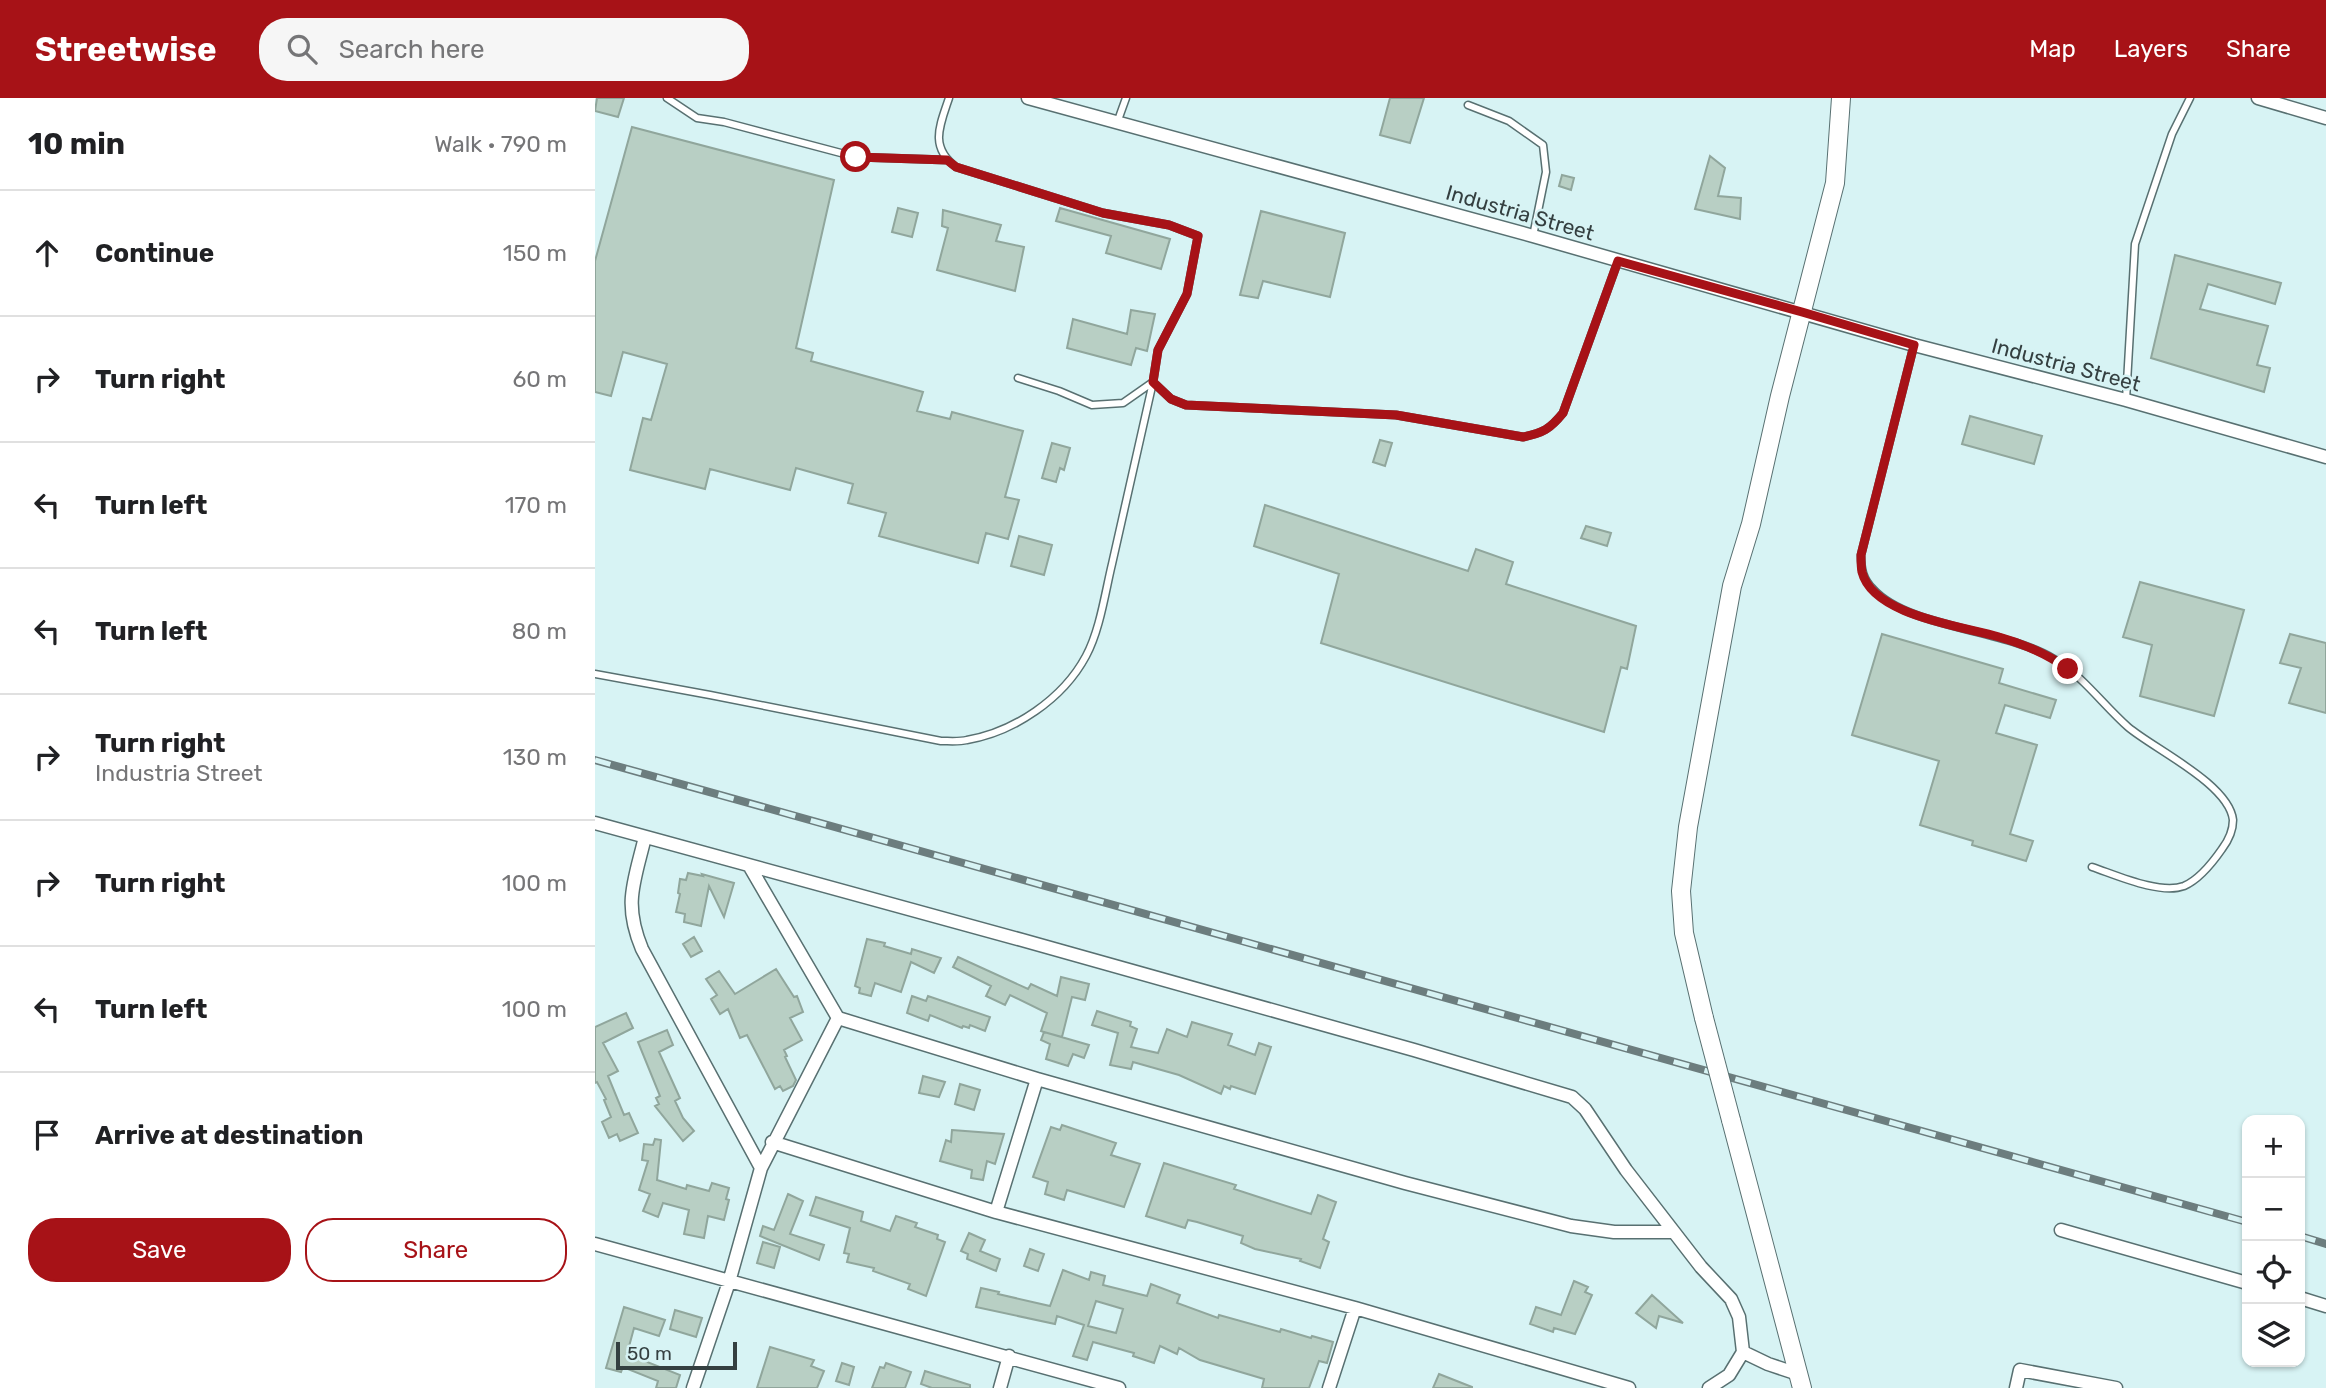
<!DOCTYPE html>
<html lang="en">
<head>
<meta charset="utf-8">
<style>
  body { margin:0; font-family:Rubik,sans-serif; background:#f6f6f6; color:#202124 }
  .controls { position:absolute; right:21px; bottom:21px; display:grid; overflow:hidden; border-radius:14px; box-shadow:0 2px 5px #0004 }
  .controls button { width:63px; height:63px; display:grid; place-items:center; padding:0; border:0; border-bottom:2px solid #e0e0e0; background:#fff; color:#202124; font:35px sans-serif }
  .scale { position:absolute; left:21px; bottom:18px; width:121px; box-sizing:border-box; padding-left:7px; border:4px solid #343f40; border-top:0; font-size:19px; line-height:24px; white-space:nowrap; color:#343f40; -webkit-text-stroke:5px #d7f3f4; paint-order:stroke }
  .stop { position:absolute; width:21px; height:21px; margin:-16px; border:5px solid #a71217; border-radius:50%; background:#fff }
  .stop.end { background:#a71217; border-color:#fff; box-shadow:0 2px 7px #0008 }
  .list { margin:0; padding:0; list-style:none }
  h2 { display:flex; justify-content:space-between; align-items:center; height:91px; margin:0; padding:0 28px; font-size:30px }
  h2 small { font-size:23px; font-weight:400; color:#757577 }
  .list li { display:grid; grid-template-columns:46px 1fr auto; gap:21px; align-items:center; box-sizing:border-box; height:126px; padding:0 28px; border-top:2px solid #e0e0e0 }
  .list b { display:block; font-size:26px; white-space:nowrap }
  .list p { margin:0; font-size:23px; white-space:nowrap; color:#757577 }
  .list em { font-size:23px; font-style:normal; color:#757577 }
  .actions { display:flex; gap:14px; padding:21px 28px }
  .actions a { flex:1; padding:16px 0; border:2px solid #a71217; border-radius:28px; text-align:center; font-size:24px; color:#a71217 }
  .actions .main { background:#a71217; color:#fff }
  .icon { flex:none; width:38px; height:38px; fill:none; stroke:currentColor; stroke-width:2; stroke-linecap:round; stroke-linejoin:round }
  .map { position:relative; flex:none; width:1731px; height:1290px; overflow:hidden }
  header { display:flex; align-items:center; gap:42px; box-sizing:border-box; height:98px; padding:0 35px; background:#a71217; color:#fff }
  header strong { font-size:33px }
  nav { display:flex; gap:38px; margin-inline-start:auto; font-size:24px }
  .search { width:490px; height:63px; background:#f6f6f6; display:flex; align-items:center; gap:18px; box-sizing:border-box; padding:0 24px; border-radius:28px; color:#757577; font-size:26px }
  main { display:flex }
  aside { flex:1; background:#fff }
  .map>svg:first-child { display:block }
  .building { fill:#b8cfc4; stroke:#90a69c; stroke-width:2; fill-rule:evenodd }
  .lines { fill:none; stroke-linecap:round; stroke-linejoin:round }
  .lane-casing { stroke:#587071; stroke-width:9 }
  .street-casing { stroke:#587071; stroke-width:15 }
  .secondary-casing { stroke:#587071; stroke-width:20 }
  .lane { stroke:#fff; stroke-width:6 }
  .street { stroke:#fff; stroke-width:12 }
  .secondary { stroke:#fff; stroke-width:18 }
  .rail-casing { stroke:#6c7d7e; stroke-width:8 }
  .rail { stroke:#d7f3f4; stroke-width:5; stroke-dasharray:16; stroke-linecap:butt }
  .secondary-bridge-casing { stroke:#587071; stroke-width:20; stroke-linecap:butt }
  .secondary-bridge { stroke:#fff; stroke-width:18 }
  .route { stroke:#a71217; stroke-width:9 }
  .labels { text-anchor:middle; stroke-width:5; stroke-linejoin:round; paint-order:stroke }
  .street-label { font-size:21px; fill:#343f40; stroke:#d7f3f4 }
</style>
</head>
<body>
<header>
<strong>Streetwise</strong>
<div class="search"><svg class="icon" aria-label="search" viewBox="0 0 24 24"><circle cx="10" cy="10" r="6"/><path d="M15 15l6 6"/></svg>Search here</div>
<nav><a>Map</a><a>Layers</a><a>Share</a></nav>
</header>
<main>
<aside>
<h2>10 min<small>Walk · 790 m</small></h2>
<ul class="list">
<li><svg class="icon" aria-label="ahead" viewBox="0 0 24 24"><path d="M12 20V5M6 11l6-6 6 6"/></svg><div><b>Continue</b></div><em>150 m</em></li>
<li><svg class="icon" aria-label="right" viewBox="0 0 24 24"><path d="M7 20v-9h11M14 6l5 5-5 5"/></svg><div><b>Turn right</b></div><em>60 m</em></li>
<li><svg class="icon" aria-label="left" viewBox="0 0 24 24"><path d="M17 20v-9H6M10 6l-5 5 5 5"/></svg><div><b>Turn left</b></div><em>170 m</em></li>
<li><svg class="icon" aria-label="left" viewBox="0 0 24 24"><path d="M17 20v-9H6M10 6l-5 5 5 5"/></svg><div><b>Turn left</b></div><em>80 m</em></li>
<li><svg class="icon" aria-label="right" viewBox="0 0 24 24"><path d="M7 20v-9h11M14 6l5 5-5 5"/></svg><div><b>Turn right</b><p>Industria Street</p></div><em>130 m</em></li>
<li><svg class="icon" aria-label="right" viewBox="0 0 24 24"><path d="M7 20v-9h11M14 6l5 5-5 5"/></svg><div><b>Turn right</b></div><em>100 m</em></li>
<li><svg class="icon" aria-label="left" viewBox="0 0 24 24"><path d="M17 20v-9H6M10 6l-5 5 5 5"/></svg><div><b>Turn left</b></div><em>100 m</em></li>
<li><svg class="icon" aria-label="arrive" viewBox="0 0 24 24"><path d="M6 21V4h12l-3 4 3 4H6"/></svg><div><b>Arrive at destination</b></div></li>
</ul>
<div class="actions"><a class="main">Save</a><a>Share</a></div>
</aside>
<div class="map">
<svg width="1731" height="1290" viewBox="0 0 1731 1290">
  <rect width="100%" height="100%" fill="#d7f3f4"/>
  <path class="building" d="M2,0h27l-6,19 -23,-6z
    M795,0h34l-14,45 -30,-8z
    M37,29l202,53 -38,168 17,5 -2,8 112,31 -6,19 33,8 2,-7 71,19 -18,66 14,3 -11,39 -22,-6 -8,30 -99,-27 7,-23 -38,-10 5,-19 -57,-16 -6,22 -80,-21 -5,20 -75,-19 13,-52 8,2 16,-56 -44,-12 -12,44 -16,-4v-131z
    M1115,58l15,12 -7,28 23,2 -1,21 -45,-10z
    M967,77l12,3 -3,12 -12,-4z
    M303,110l20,5 -6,24 -20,-5z
    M465,110l110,31 -9,30 -55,-16 5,-17 -55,-15z
    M348,112l58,15 -5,16 28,6 -9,44 -78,-21 11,-42 -6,-2z
    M666,113l84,22 -15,64 -67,-16 -5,17 -18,-3z
    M1580,157l106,28 -6,21 -67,-20 -8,25 68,17 -11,39 13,3 -6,24 -113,-34z
    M536,212l24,4 -8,37 -11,-3 -5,17 -64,-17 6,-29 54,15z
    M1375,318l72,20 -8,28 -72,-20z
    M785,342l12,3 -7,23 -12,-4z
    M457,345l18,5 -6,22 -4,-2 -4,14 -14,-4z
    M670,407l203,66 8,-22 37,13 -7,22 130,42 -9,43 -6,-2 -17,65 -283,-89 18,-69 -85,-28z
    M991,428l25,7 -4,13 -26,-8z
    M424,438l33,9 -8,30 -33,-9z
    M1545,484l104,28 -30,106 -74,-20 12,-51 -29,-8z
    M1287,536l121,35 -4,14 57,17 -6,18 -45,-13 -9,28 41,12 -27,89 23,7 -7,20 -54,-16 1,-4 -53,-16 19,-64 -87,-26z
    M1695,536l36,9v70l-37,-10 12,-35 -21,-5z
    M93,775l15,3 -1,-2 32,9 -10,34 -15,-31 -8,40 -17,-4 1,-8 -9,-2 4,-18 -2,-1 2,-14 6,1z
    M99,839l8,14 -11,6 -8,-13z
    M272,841l18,4 -1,3 27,8 1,-5 29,9 -7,15 -23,-11 -10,30 -26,-9 -4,13 -12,-3 1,-5 -5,-2z
    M363,859l70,32 3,-5 26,12 4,-19 28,7 -4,16 -13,-3 -10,40 -18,-5 45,13 -5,13 -11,-4 -5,12 -22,-7 4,-15 -9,-4 3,-8 -3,-1 6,-18 -37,-18 -5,10 -19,-9 5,-10 -38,-19z
    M181,871l18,28 3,-1 6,16 -13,6 12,22 -18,10 3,6 -2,1 11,23 -3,6 -10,5 -3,-5 -5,3 -28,-54 -7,3 -12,-29 -8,5 -9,-15 6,-4 -11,-16 13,-8 16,23z
    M317,898l14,5 2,-5 62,21 -5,14 -15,-6 -1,3 -6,-2 -1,2 -32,-13 -2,6 -21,-8z
    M502,913l34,11 -1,4 7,3 -6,18 27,6 9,-24 20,8 5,-15 40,12 -4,11 27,10 4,-12 12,4 -16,47 -24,-8 -1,3 -6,-3 -3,8 -42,-19 -46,-13 -2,7 -21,-4 8,-32 -26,-8z
    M31,915l7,15 -30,15 15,28 -10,5 16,39 5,-2 9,20 -18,8 -3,-7 -8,4 -7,-16 9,-5 -7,-17 2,-1 -9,-17 -2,1v-56z
    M72,932l6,15 -14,7 20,44 1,2 -5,3 8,17 11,13 -11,10 -28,-35 4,-2 -3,-6 4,-2 -22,-54z
    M328,978l22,6 -6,15 -20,-4z
    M365,986l20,6 -6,20 -19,-6z
    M467,1027l54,18 -5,12 29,9 -16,43 -57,-17 -3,10 -19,-6 3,-12 -15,-5 18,-50 9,3z
    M357,1032l52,4 -9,30 -8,-3 -4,19 -12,-2 1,-8 -32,-9 6,-21 5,2z
    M60,1041l6,1 -4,40 29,9 1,-4 22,6 3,-8 17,5 -3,11 3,1 -5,20 -16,-4 -4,22 -20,-4 5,-24 -26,-7 -5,14 -15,-6 7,-17 -11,-4 9,-29 -6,-1 2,-16 9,1z
    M569,1065l72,22 -2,4 77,25 7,-19 18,7 -13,37 6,3 -9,26 -20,-7 1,-2 -46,-10 -14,-6 2,-7 -46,-14 -9,-2 -3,8 -39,-12z
    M193,1096l15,7 -13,33 34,11 -5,15 -59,-24 3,-10 11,4z
    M221,1099l47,15 -2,9 29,10 6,-15 21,7 -2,4 23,8 -1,4 8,3 -19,54 -18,-7 2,-5 -37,-13 1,-3 -27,-6 2,-8 -5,-1 6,-25 -40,-13z
    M374,1135l16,7 -5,11 20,8 -4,12 -29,-12 1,-5 -7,-3z
    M168,1144l17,5 -6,21 -17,-5z
    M435,1151l14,5 -6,17 -14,-5z
    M468,1172l26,10 2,-8 14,4 -2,9 44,11 4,-12 29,11 -3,8 41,15 1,-3 61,17 1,-3 30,9 1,-2 21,6 -6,21 -8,-2 -10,27h-47l2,-9 -64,-19 -21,-12 -2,6 -17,-8 -6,17 -21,-7 1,-3 -41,-11 -6,18 -14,-4 11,-31 -27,-9 -2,8 -79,-17 5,-19 18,4 -1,2 52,12zM501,1203l27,8 -7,24 -28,-7z
    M979,1183l14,6 -3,5 7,3 -17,39 -21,-6 -1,4 -23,-8 6,-17 25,8z
    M1057,1197l31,28 -24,-7 -3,12 -20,-15z
    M29,1209l41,13 -6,16 -25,-8 -7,26 53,21 -4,13h-20l2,-7 -35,-14 -2,5 -15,-4z
    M80,1212l27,8 -6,19 -26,-8z
    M175,1249l44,13 -3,6 13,5 -7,17h-60z
    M247,1265l12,4 -5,18 -13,-4z
    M291,1265l25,9 -6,16h-33l8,-21 4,1z
    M330,1273l45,14v3h-38l-11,-4z
    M844,1276l33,13v1h-39z"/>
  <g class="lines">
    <g class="lane-casing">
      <path id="lane" d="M72,0l30,20 27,4 132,35 91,3
        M354,0c-9,27 -20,49 7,69l147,46 66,12 29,11 -11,58 -29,56 -5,32 18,17 15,6 210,10 127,22c20,-4 27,-8 40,-24l55,-152
        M873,7l41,16 34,24 3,27 -13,64
        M522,25l9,-25
        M1319,247l-53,210c0,14 2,24 12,34 35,39 132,40 181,70 29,17 49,46 74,68 26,22 101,57 105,93 0,10 -5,21 -11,29 -9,13 -24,31 -38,37 -24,9 -68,-11 -92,-19
        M423,280l41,13 33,14 31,-2 30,-21
        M1531,302l9,-156 37,-110 18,-36
        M0,576l115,21 231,46c8,0 18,1 26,-1 47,-8 96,-41 119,-84 14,-26 19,-63 26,-92 14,-61 28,-122 41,-182"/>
    </g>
    <g class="street-casing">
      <path id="street" d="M433,0l505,138 381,109 212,55 200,57
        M1663,0l68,20
        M0,725l427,117 392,110 158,47 13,12 41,61 75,97 30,32 8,18 4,35 25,12 30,10
        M50,739c-11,46 -22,66 -3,112l119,219
        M243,920l199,61 368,104 166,43 43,6h60
        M177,1044l224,70 359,96 274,80
        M401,1114l41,-133
        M1466,1132l186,53
        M0,1146l524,144
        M1705,1200l26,8
        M98,1290l36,-106 32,-114 77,-150 -88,-151
        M405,1290l9,-32
        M734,1290l26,-80
        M1114,1290l20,-13 14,-23
        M1421,1290l4,-18 96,18"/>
    </g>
    <g class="secondary-casing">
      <path id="secondary" d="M1109,920l-20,-85 -3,-42 7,-64 44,-241 19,-62 29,-128 55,-213 6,-85
        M1136,1022l71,268"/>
    </g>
    <use href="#lane" class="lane"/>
    <use href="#street" class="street"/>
    <use href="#secondary" class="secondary"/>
    <g class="rail-casing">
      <path id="rail" d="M0,662l1652,462
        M1705,1138l26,8"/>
    </g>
    <use href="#rail" class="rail"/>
    <g class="secondary-bridge-casing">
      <path id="secondary-bridge" d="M1109,920l27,102"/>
    </g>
    <use href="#secondary-bridge" class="secondary-bridge"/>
  </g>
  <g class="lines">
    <path class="route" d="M261,59l91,3 9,7 147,46 66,12 29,11 -11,58 -29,56 -5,32 18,17 15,6 210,10 127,22c20,-4 27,-8 40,-24l55,-152 184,51 112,33 -53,210c0,6 0,12 1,17 11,44 101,54 137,65 25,7 48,17 69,32"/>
  </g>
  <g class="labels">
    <g class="street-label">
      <text transform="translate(925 115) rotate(16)" y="7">Industria Street</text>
      <text transform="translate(1471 267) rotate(15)" y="7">Industria Street</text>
    </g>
  </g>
</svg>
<div class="controls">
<button>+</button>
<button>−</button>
<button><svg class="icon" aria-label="locate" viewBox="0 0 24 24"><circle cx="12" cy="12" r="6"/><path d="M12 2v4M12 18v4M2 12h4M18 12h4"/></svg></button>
<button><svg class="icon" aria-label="layers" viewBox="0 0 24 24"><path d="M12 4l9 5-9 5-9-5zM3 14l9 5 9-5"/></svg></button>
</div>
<div class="scale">50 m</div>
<div class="stop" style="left:261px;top:59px"></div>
<div class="stop end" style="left:1473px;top:571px"></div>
</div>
</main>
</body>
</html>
